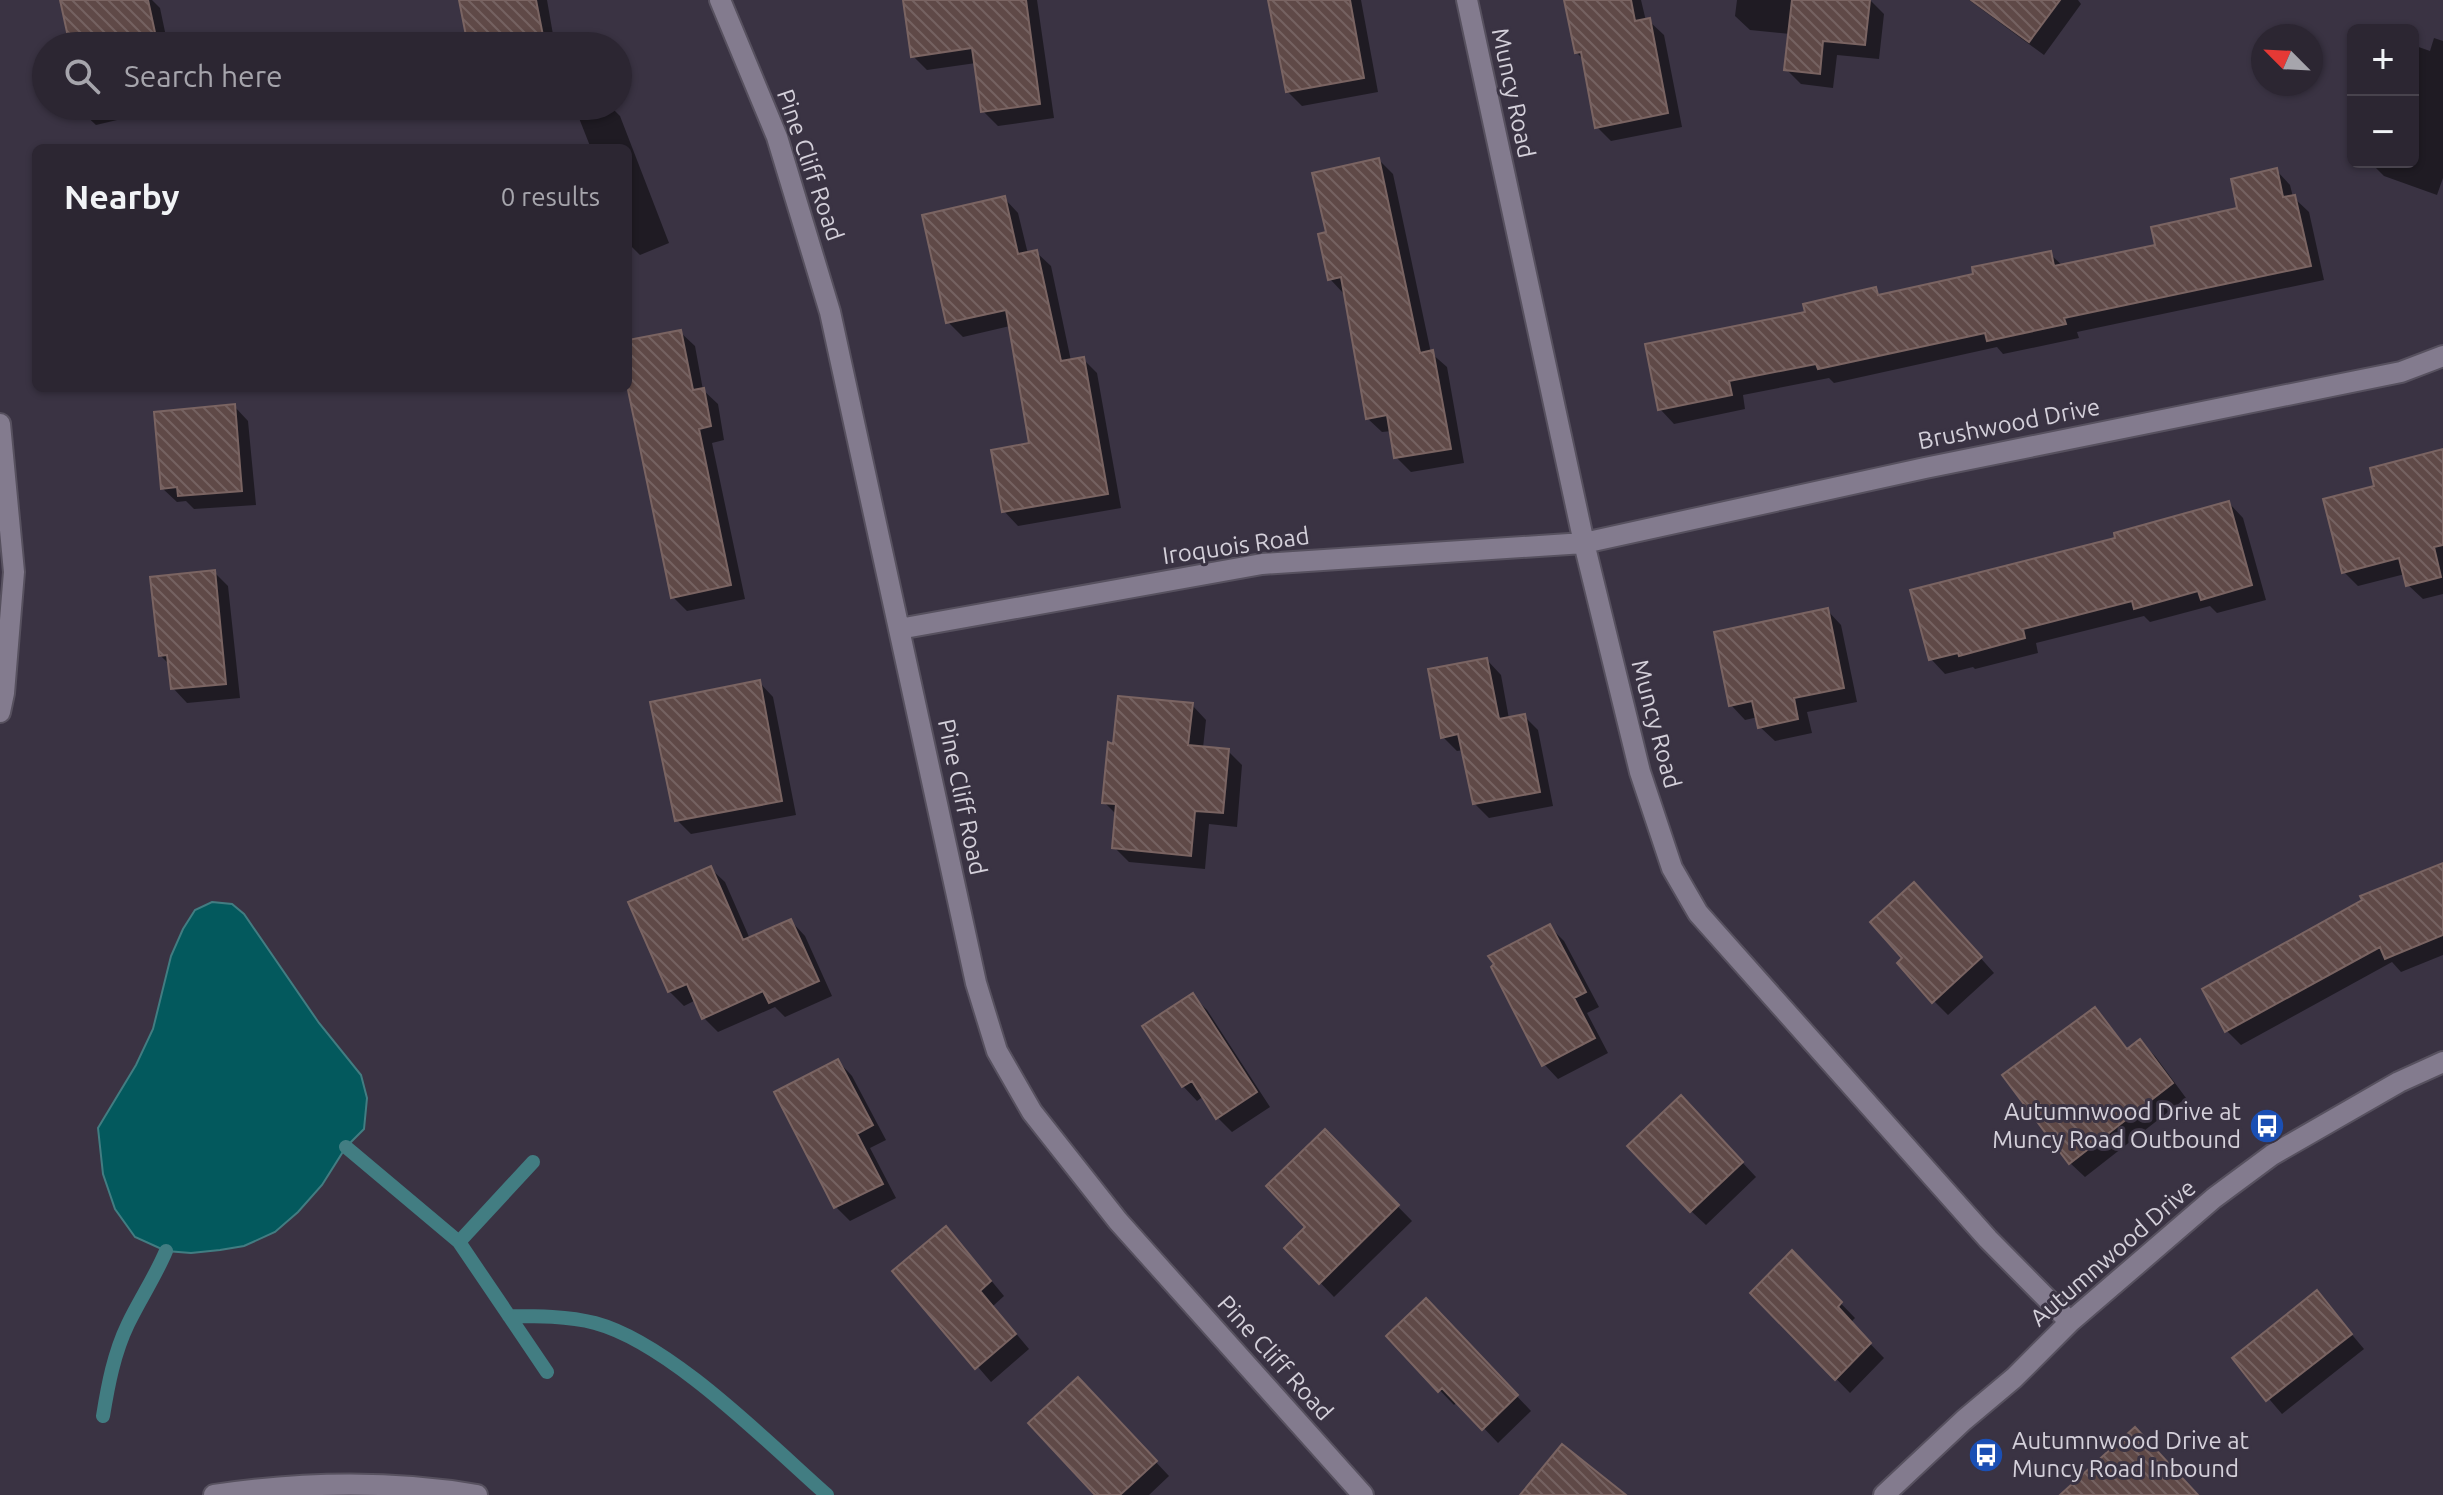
<!DOCTYPE html>
<html lang="en">
<head>
<meta charset="utf-8">
<style>
  body { margin:0; font-family:Ubuntu,sans-serif; background:#342e3a; color:#f1f3f6 }
  .controls { position:absolute; right:24px; top:24px; display:grid; overflow:hidden; border-radius:12px; box-shadow:0 2px 6px #0004 }
  .controls button { width:72px; height:72px; display:grid; place-items:center; padding:0; border:0; border-bottom:2px solid #48434d; background:#2c2632; color:#f1f3f6; font:40px sans-serif }
  .compass { position:absolute; left:2251px; top:24px; width:72px; height:72px; border-radius:50%; background:#2c2632; box-shadow:0 2px 6px #0004; rotate:294deg }
  .list { margin:0; padding:0; list-style:none }
  h2 { display:flex; justify-content:space-between; align-items:center; height:104px; margin:0; padding:0 32px; font-size:34px }
  h2 small { font-size:26px; font-weight:400; color:#a6a5ac }
  .icon { flex:none; width:44px; height:44px; fill:none; stroke:currentColor; stroke-width:2; stroke-linecap:round; stroke-linejoin:round }
  .map { position:relative; flex:none; width:2443px; height:1495px; overflow:hidden }
  .search { position:absolute; background:#2c2632; box-shadow:0 2px 6px #0004; left:32px; top:32px; width:600px; height:88px; display:flex; align-items:center; gap:20px; box-sizing:border-box; padding:0 28px; border-radius:44px; color:#a6a5ac; font-size:30px }
  .panel { position:absolute; background:#2c2632; box-shadow:0 2px 6px #0004; left:32px; top:144px; width:600px; height:248px; border-radius:12px }
  .map>svg:first-child { display:block }
  .water { fill:#03595d; stroke:#427d82; stroke-width:2 }
  .shadow { fill:#0007 }
  .lines { fill:none; stroke-linecap:round; stroke-linejoin:round }
  .stream { stroke:#427d82; stroke-width:14 }
  .building { fill:url(#building-back-hatch); stroke:#7a6462; stroke-width:2 }
  .minor-casing { stroke:#57515f; stroke-width:24 }
  .minor { stroke:#837b8e; stroke-width:20 }
  .labels { text-anchor:middle; stroke-width:6; stroke-linejoin:round; paint-order:stroke }
  .street-label { font-size:24px; fill:#d4d0da; stroke:#3a3343 }
  .poi-label { font-size:24px; fill:#d4d0da; stroke:#3a3343; text-anchor:end }
</style>
</head>
<body>
<div class="map">
<svg width="2443" height="1495" viewBox="0 0 2443 1495">
  <defs>
    <pattern id="building-back-hatch" width="6" height="6" patternUnits="userSpaceOnUse" patternTransform="scale(2)"><rect width="6" height="6" fill="#5f4947"/><path d="M-1 5l2 2M0 0l6 6M5-1l2 2" fill="none" stroke="#756261"/></pattern>
  </defs>
  <rect width="100%" height="100%" fill="#3a3343"/>
  <path class="water" d="M212,902l20,2 12,10 75,109 42,52 6,23 -3,31 -18,18 -24,38 -24,27 -23,20 -31,14 -24,4 -29,3 -25,-2 -31,-14 -20,-28 -12,-35 -5,-46 38,-63 17,-36 18,-73 12,-27 12,-19z"/>
  <path class="shadow" d="M62,0h90l8,8 8,38h-96z
    M461,0h86l8,46h-85z
    M905,0h132l17,118 -56,8 -15,-15 -7,-48 -49,7 -14,-14z
    M1270,0h91l17,92 -76,14 -15,-15z
    M1566,0h75l5,21h3l15,14 18,92 -71,14 -14,-14 -12,-66 -9,-9z
    M1737,0h133l14,14 -5,45 -42,-4 -4,33 -32,-4 -15,-15 4,-35 -40,-4 -15,-14z
    M1969,0h109l3,4 -37,51z
    M2434,38l9,3v137l-6,17 -53,-19 -14,-14h43v-117l17,6z
    M80,106h91l1,1 -76,18 -15,-14z
    M595,106h15l10,10 49,127 -29,12 -12,-12v-95h-44l6,-2 -13,-33z
    M1379,160l14,14 38,179 16,14 17,96 -53,9 -15,-15 -4,-26 -10,1 -15,-14 -23,-124 -14,-15 -2,-45z
    M2276,170l14,15 3,12 16,15 15,68 -247,52 2,6 -76,16 -6,-7 -163,36 -5,-5 -86,17 2,14 -71,15 -14,-15 148,-95 67,-24 7,7 94,-21 74,-22 13,12 95,-19 82,-38z
    M1004,198l14,15 10,41 8,-2 15,14 20,95 12,-2 14,14 24,135 -103,18 -14,-15 28,-66 -22,-119 -47,11 -15,-15z
    M680,332l15,14 8,44 15,14 6,36 -12,3 33,156 -58,12 -14,-14 -45,-219v-36z
    M234,406l14,15 8,84 -62,4 -8,-8 -9,1 -15,-14z
    M2443,451v143l-20,5 -15,-14 -3,-11 -47,12 -14,-14 33,-85z
    M2229,503l14,15 23,82 -49,13 -7,-7 -60,16 -6,-6 -108,27 2,10 -63,16 -2,-2 -28,7 -14,-15 186,-120z
    M214,572l14,14 12,112 -53,5 -14,-15 -3,-23 -10,-10z
    M1827,610l14,15 16,77 -50,10 5,21 -37,8 -15,-14 -2,-10 -13,3 -14,-15z
    M1487,660l14,15 8,44 15,-3 14,14 15,76 -64,12 -15,-15 -10,-53 -7,1 -14,-14z
    M759,682l14,15 23,118 -105,19 -14,-14z
    M1192,705l14,15 -3,28 25,3 14,14 -5,62 -28,-3 -4,45 -76,-7 -15,-15 3,-32 -13,-13z
    M2443,865v90l-42,17 -9,-10 -151,83 -14,-14z
    M710,868l15,14 25,57 41,-18 14,15 27,60 -47,21 -10,-10 -57,25 -14,-14 -8,-18 -12,6 -15,-15z
    M1928,899l66,74 -46,42 -14,-14 -29,-43z
    M1550,927l14,14 35,66 -12,6 21,40 -50,26 -14,-15z
    M1193,996l14,14 63,97 -38,25 -14,-14 -14,-22 -7,5 -14,-15z
    M2095,1009l34,41 11,-8 15,14 31,42 -101,79 -15,-14z
    M838,1061l14,15 34,64 -16,8 26,50 -46,23 -14,-14z
    M1695,1112l61,65 -50,48 -15,-14z
    M1325,1132l87,89 -78,76 -47,-49 21,-21z
    M960,1243l44,53 -11,10 36,43 -38,33 -96,-111z
    M1792,1253l63,65 -5,5 34,35 -34,35 -97,-100z
    M2317,1293l47,56 -82,65 -48,-56z
    M1440,1315l91,96 -33,32 -40,-42 -4,4 -66,-69z
    M1092,1394l77,82 -20,19h-52z"/>
  <g class="lines">
    <path class="stream" d="M346,1147l113,95 88,130
      M459,1242l74,-80
      M509,1316c28,0 59,0 86,7 75,20 173,120 232,172
      M103,1416c5,-31 11,-63 25,-92 12,-25 27,-47 38,-73"/>
  </g>
  <path class="building" d="M60,0h88l8,37 -10,3 2,6h-78z
    M459,0h77l9,46h-77z
    M903,0h123l14,104 -59,8 -9,-64 -61,9z
    M1268,0h82l14,78 -78,14z
    M1564,0h67l4,21 15,-3 18,95 -73,15 -14,-76 -6,1z
    M1792,0h78l-5,45 -42,-4 -3,33 -36,-4z
    M1971,0h89l-31,42z
    M1379,158l41,195 13,-3 18,99 -57,9 -7,-43 -21,4 -25,-142 -13,3 -10,-46 8,-2 -14,-59z
    M2277,168l6,29 12,-2 16,71 -247,52 2,6 -79,17 -2,-8 -167,36 -2,-5 -87,17 3,14 -74,15 -13,-66 160,-32 -2,-8 51,-12 22,-5 2,8 95,-21 -1,-7 79,-16 3,15 101,-21 -4,-18 86,-19 -6,-29z
    M1005,196l13,58 19,-4 24,111 23,-4 24,137 -106,18 -11,-62 38,-7 -23,-133 -60,13 -24,-108z
    M681,330l12,60 11,-2 7,38 -12,3 32,156 -60,13 -43,-208v-50z
    M235,404l7,87 -64,5 -1,-9 -16,2 -7,-77z
    M2443,449v96l-9,2 7,30 -35,9 -7,-28 -57,15 -19,-74 51,-13 -4,-18z
    M2229,501l23,84 -51,15 -3,-9 -64,18 -2,-8 -109,28 2,9 -66,18 -1,-3 -29,7 -19,-70 205,-52 -1,-5z
    M215,570l11,114 -55,5 -4,-34 -8,1 -9,-79z
    M1828,608l16,80 -50,10 4,21 -40,9 -6,-27 -23,5 -15,-74z
    M1487,658l12,61 26,-5 15,78 -67,12 -15,-70 -17,4 -13,-69z
    M760,680l22,121 -107,20 -25,-119z
    M1118,696l75,7 -5,42 41,4 -6,64 -28,-2 -4,45 -79,-8 4,-44 -14,-1 6,-61 5,2z
    M2443,863v72l-58,24 -5,-12 -155,85 -23,-43 160,-89 -2,-4z
    M711,866l32,74 48,-21 28,62 -50,22 -6,-12 -61,28 -15,-35 -19,8 -40,-90z
    M1914,882l68,75 -50,46 -35,-40 5,-5 -32,-36z
    M1550,924l36,68 -12,6 21,40 -53,28 -51,-99 3,-3 -6,-8z
    M1193,993l64,99 -41,27 -24,-38 -10,6 -40,-61z
    M2095,1007l32,42 13,-10 33,44 -104,81 -67,-89z
    M838,1059l35,66 -16,9 26,50 -49,24 -60,-116z
    M1681,1095l62,67 -53,50 -63,-66z
    M1325,1129l74,76 -80,79 -35,-36 21,-21 -39,-41z
    M946,1226l45,55 -11,10 36,43 -41,35 -83,-98z
    M1792,1250l50,52 -4,5 33,36 -36,37 -85,-87z
    M2317,1290l35,44 -86,67 -34,-43z
    M1426,1298l92,97 -36,35 -40,-42 -4,4 -52,-56z
    M1078,1377l79,84 -37,34h-25l-67,-72z
    M2135,1427l63,68h-138z
    M1562,1444l64,51h-106z"/>
  <g class="lines">
    <g class="minor-casing">
      <path id="minor" d="M720,0l57,137 53,175 146,671 21,68 35,61 86,109 245,274
        M1467,0l117,543 56,229 32,96 26,45 290,326 82,83
        M0,424l14,148 -10,121 -4,19
        M899,629l363,-65 322,-21 341,-75 476,-96 42,-16
        M214,1495c87,-13 176,-15 263,0
        M1884,1495l80,-75 50,-42 56,-56 144,-124 58,-43 127,-73 44,-20"/>
    </g>
    <use href="#minor" class="minor"/>
  </g>
  <defs>
    <g id="bus-disc" transform="scale(1.8)"><circle r="9.5" fill="#1a4fb4" stroke="#3a3343"/><path d="M-5-6H5V4H4V6H2V4H-2V6H-4V4H-5ZM-3.5-4V0h7V-4ZM-3.5 1.2v1.5H-2V1.2ZM2 1.2v1.5H3.5V1.2Z" fill="#fff"/></g>
  </defs>
  <g fill-rule="evenodd">
    <use href="#bus-disc" x="2267" y="1126"/>
    <use href="#bus-disc" x="1986" y="1455"/>
  </g>
  <g class="labels">
    <g class="street-label">
      <text transform="translate(1513 93) rotate(78)" y="8">Muncy Road</text>
      <text transform="translate(810 165) rotate(71)" y="8">Pine Cliff Road</text>
      <text transform="translate(2009 424) rotate(-11)" y="8">Brushwood Drive</text>
      <text transform="translate(1236 546) rotate(-8)" y="8">Iroquois Road</text>
      <text transform="translate(1656 724) rotate(75)" y="8">Muncy Road</text>
      <text transform="translate(962 797) rotate(78)" y="8">Pine Cliff Road</text>
      <text transform="translate(2113 1253) rotate(-41)" y="8">Autumnwood Drive</text>
      <text transform="translate(1275 1358) rotate(48)" y="8">Pine Cliff Road</text>
    </g>
    <g class="poi-label">
      <text x="2241" y="1120">Autumnwood Drive at<tspan x="2241" dy="28">Muncy Road Outbound</tspan></text>
      <text x="2012" y="1449" text-anchor="start">Autumnwood Drive at<tspan x="2012" dy="28">Muncy Road Inbound</tspan></text>
    </g>
  </g>
</svg>
<div class="controls">
<button>+</button>
<button>−</button>
</div>
<svg class="compass" viewBox="-18 -18 36 36"><path d="M0-13l5 13h-10z" fill="#e53935"/><path d="M0 13l5-13h-10z" fill="#a6a5ac"/></svg>
<div class="search"><svg class="icon" aria-label="search" viewBox="0 0 24 24"><circle cx="10" cy="10" r="6"/><path d="M15 15l6 6"/></svg>Search here</div>
<section class="panel">
<h2>Nearby<small>0 results</small></h2>
<ul class="list">
</ul>
</section>
</div>
</body>
</html>
